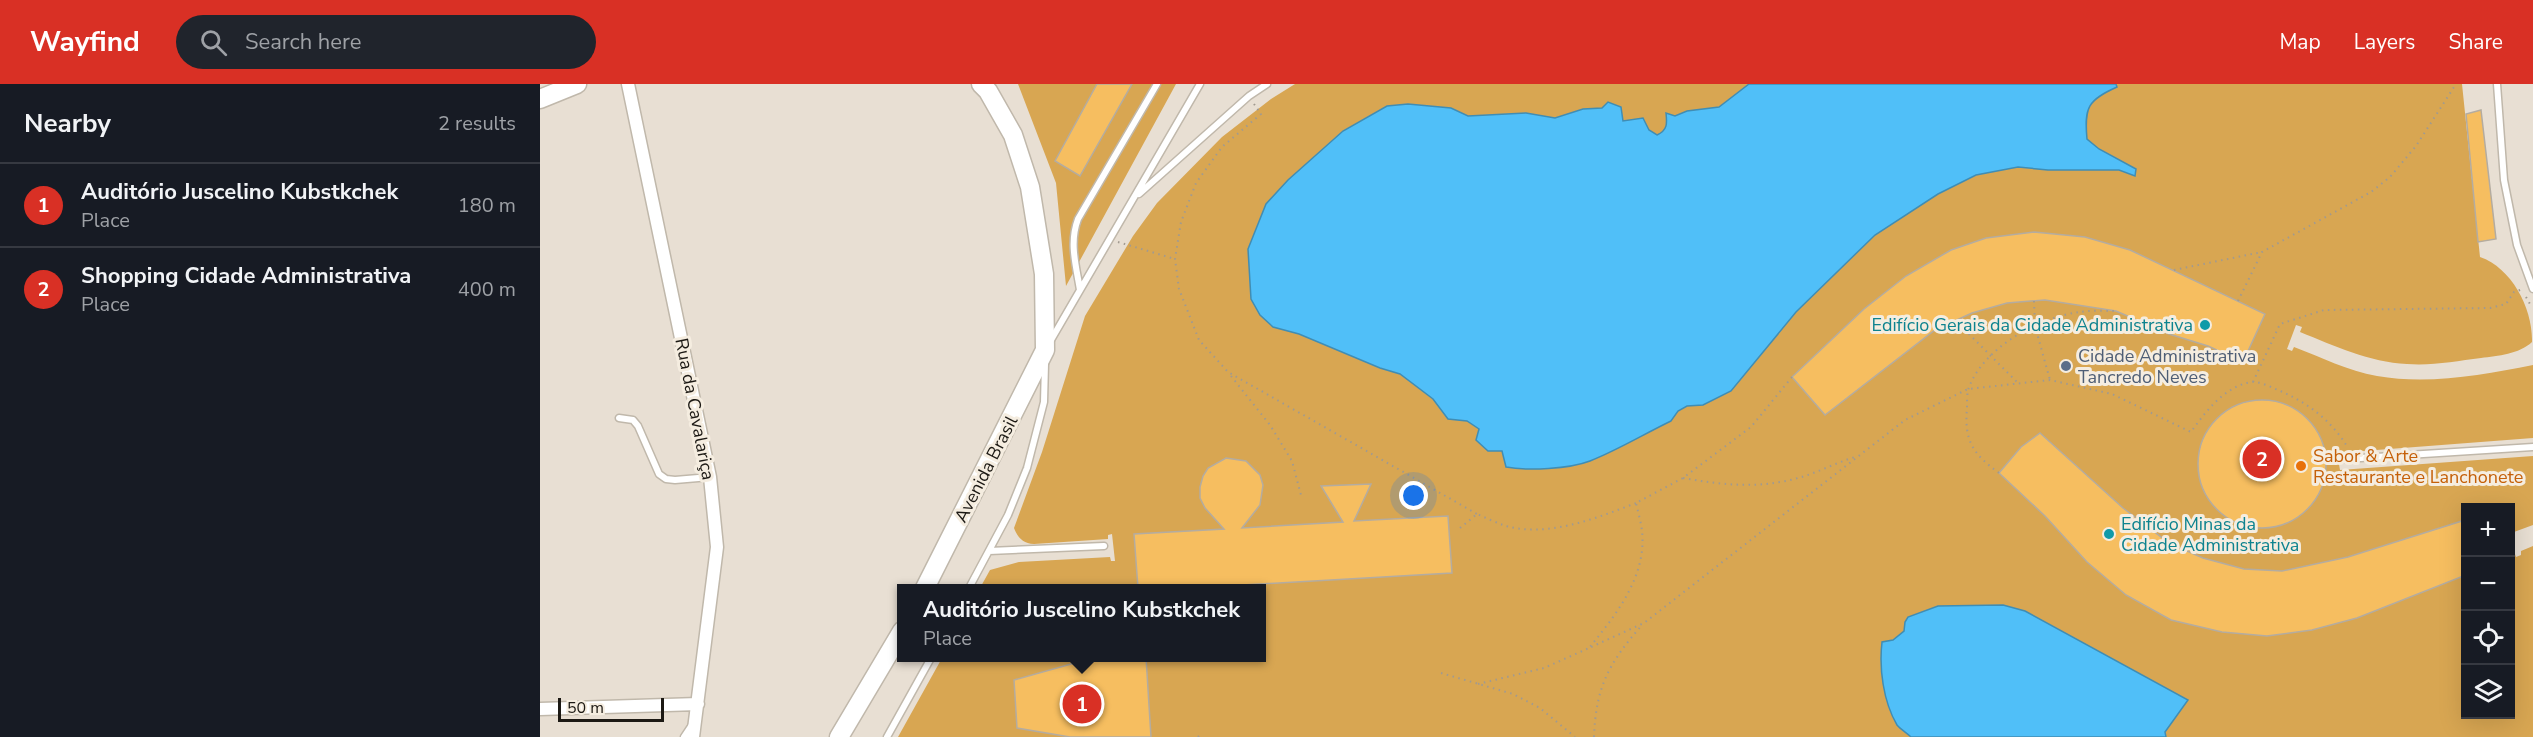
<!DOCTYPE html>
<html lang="en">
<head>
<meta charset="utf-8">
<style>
  body { margin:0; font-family:"Nunito Sans",sans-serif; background:#20242c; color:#f1f3f6 }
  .controls { position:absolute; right:18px; bottom:18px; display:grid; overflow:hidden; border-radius:0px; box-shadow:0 6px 24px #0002 }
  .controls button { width:54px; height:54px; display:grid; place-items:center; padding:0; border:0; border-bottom:2px solid #363941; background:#171b24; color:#f1f3f6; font:30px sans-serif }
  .scale { position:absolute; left:18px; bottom:15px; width:106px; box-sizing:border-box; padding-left:6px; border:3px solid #1c1914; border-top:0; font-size:16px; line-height:21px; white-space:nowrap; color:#1c1914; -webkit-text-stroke:4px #f5ede0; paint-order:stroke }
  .you { position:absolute; left:874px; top:412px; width:21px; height:21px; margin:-15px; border:4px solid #fff; border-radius:50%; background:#1a73e8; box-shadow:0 0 0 9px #1a73e833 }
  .badge { display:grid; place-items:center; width:39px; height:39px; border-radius:50%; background:#d93025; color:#fff; font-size:20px; font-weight:700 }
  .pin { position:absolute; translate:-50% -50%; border:3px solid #fff; box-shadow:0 2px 6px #0006 }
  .popup { position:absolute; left:357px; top:500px; width:369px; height:78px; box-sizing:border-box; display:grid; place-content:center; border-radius:0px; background:#171b24; filter:drop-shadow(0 2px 4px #0005); font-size:20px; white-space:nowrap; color:#9ea1a6 }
  .popup b { font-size:22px; color:#f1f3f6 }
  .popup::after { content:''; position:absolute; left:50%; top:100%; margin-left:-12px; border:12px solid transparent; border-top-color:#171b24 }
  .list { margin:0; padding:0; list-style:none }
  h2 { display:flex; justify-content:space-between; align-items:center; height:78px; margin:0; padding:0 24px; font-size:26px }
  h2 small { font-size:20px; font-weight:400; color:#9ea1a6 }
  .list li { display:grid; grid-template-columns:39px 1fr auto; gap:18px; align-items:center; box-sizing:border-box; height:84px; padding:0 24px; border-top:2px solid #363941 }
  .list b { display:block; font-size:22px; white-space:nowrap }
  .list p { margin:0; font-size:20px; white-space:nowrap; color:#9ea1a6 }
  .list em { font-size:20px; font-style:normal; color:#9ea1a6 }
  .icon { flex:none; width:33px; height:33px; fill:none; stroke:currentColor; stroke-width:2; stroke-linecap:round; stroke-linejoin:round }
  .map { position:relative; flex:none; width:1993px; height:653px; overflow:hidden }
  header { display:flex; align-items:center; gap:36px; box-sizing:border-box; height:84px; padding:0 30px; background:#d93025; color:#fff }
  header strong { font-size:28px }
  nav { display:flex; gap:33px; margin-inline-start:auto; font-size:21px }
  .search { width:420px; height:54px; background:#20242c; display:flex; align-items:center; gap:15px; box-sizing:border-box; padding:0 21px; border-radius:33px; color:#9ea1a6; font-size:22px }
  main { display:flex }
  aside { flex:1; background:#171b24 }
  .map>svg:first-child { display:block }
  .green { fill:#d8a652 }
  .water { fill:#50bff8; stroke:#408db4; stroke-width:1.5 }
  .building { fill:#f6be60; stroke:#b4aca0; stroke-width:1.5 }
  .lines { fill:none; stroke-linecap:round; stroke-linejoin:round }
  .lane-casing { stroke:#c0b8ab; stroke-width:9 }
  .street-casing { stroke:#c0b8ab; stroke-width:15 }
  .secondary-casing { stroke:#c0b8ab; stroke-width:21 }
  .path { stroke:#a19a90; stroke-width:2; stroke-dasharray:1.5 4.5; stroke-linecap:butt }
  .lane { stroke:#fff; stroke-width:6 }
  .street { stroke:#fff; stroke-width:12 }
  .secondary { stroke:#fff; stroke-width:18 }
  .culture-dot { fill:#0f9aa8; stroke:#f5ede0; stroke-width:2 }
  .service-dot { fill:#5c6f8a; stroke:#f5ede0; stroke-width:2 }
  .food-dot { fill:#e8710a; stroke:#f5ede0; stroke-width:2 }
  .labels { text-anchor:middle; stroke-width:6; stroke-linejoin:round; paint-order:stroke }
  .culture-label { font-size:18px; fill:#0d838f; stroke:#f5ede0; text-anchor:end }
  .service-label { font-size:18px; fill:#4e5e75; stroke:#f5ede0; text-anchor:start }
  .street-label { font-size:18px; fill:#1c1914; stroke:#f5ede0 }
  .food-label { font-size:18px; fill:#c56008; stroke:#f5ede0; text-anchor:start }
</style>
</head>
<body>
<header>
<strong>Wayfind</strong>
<div class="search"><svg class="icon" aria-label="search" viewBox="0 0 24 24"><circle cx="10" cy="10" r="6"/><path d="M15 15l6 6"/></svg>Search here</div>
<nav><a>Map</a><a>Layers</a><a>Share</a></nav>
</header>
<main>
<aside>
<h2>Nearby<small>2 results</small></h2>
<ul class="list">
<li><span class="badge">1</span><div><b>Auditório Juscelino Kubstkchek</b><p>Place</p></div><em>180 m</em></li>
<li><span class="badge">2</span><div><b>Shopping Cidade Administrativa</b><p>Place</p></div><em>400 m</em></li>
</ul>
</aside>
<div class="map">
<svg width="1993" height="653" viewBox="0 0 1993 653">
  <rect width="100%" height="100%" fill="#e8dfd3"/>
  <path class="green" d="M478,0h158l-110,202 -10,-103z
    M755,0h1167l18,173c32,11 53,52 52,85 -13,12 -34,14 -51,16 -25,3 -49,8 -74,6 -38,-2 -72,-18 -107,-32l2,-5 -6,-2 -9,24 5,2 2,-4c27,10 54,24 83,29 51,9 106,-1 156,-11v73l-196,15 3,17 193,-14v69l-19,7 -3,-4 -1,-20h-44v206h44l1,-171 5,14 5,-2v-4l12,-5v191h-1635l44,-79h320v-70h-282l10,-18 29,-8 91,-5 1,4h4l-3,-27 -4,1v4l-74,5c-11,-1 -16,-6 -20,-16l28,-76 43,-136 48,-80 24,-33 65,-66 49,-38z"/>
  <path class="water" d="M1209,0h367l1,3c-29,13 -33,20 -30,52l12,10 37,20 -1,7 -16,-6h-71l-30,-3 -42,8 -38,19 -63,41 -79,77 -65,79 -28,14 -16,1 -9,5 -7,10c-27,13 -53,29 -81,40 -21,8 -62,10 -84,6l-4,-16h-14l-12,-11 3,-11 -12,-8 -19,-2 -15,-20 -33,-25 -20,-6 -81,-34 -26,-7 -13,-12 -9,-16 -3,-50 18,-45 22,-24 55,-49 44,-25 21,-2 43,4 17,8 58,-3 29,5 28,-9 19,-1 6,-6 13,5 2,14 20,-3 6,12 8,5c11,-5 10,-12 9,-22l9,3 12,-5 32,-4z
    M1463,521l22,6 163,89 -23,32 1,5h-255c-4,-4 -11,-8 -14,-12 -14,-24 -18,-57 -15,-83l11,-2 11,-9 1,-9 3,-5 30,-11z"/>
  <path class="building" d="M557,0h35l-52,92 -25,-15z
    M1941,26l15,129 -18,3 -12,-128z
    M1494,148l51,5 45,13 135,64 -22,48 -35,-16 -39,-12 -53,-23 -71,-11 -38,3 -35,10 -37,17 -110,85 -33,-38 72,-68 42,-33 45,-26 35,-12z
    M1658 380a64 64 0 1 1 128 0a64 64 0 1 1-128 0Z
    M1500,349l83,75 46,35 34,15 41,11 38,2 66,-14 114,-36 4,7v47l-109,43 -45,12 -45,6 -45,-4 -51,-12 -45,-25 -39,-33 -42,-46 -46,-43 22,-26z
    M686,374l20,3 14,14 3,10 -3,20 -18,23 101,-6 -22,-36 50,-2 -17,37 94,-5 4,57 -261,15h-53l-4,-54 90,-5 -19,-21 -5,-10v-11l3,-11 5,-8z
    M556,573h50l5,80h-81l-53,-9 -3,-48z"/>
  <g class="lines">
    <g class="lane-casing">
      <path id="lane" d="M1957,0l7,96 13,65 16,44
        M599,110l110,-98 18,-12
        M540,206c-4,-25 -11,-47 -2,-71l79,-135
        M511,256l149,-256
        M79,334l14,2 5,6 21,48 7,5 9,1 35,-3
        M1805,375l188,-12
        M449,467l115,-5
        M429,504l39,-73 19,-47 17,-66 1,-38
        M144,653l8,-12
        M347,653l44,-79"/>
    </g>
    <g class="street-casing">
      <path id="street" d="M88,0l82,393 7,70 -24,190
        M0,625l158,-5"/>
    </g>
    <g class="secondary-casing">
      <path id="secondary" d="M0,15l37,-15
        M385,504l120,-238 -1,-76 -14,-87 -17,-52 -25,-44 -7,-7
        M299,653l63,-106"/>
    </g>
    <path class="path" d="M714,20l7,10 -39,33 -26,36 -15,39 -6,37 4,30 20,51 29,32 249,142
      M578,158l57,17
      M1634,186l88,-18
      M1986,213l4,7 3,-1
      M1494,217l1,25 15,54
      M1698,217l24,-49 109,-60 19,-15 26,-31 40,-62
      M1416,237l63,63
      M691,292l39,49 22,36 10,38
      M1252,293l-41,50 -68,51 -47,25c2,9 5,19 6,28 5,45 -26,84 -53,117l55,-25 261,-203 63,-31 82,-9 62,14 79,38c15,-21 33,-45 60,-50 6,-1 16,3 22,6 31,12 58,31 75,60
      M1713,298l27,-58 44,-14 166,-2 16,-4 8,-12 9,-3
      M1459,389c-26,-19 -35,-32 -32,-65 0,-6 0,-13 1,-18 14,-42 71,-73 112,-78 12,-2 25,-1 36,-1
      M1143,394c39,7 76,11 115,0 19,-5 37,-15 57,-21
      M920,444l17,-14c9,4 18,8 26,11 42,14 94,-7 133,-22
      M901,589l72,21 27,14 35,29
      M938,600l66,-16 45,-20
      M658,653l3,-4
      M1054,653c2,-51 15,-74 48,-112"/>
    <use href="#lane" class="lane"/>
    <use href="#street" class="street"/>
    <use href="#secondary" class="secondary"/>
  </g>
  <g class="culture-dot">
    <circle cx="1665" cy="241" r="6"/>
    <circle cx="1569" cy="450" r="6"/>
  </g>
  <circle class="service-dot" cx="1526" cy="282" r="6"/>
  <circle class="food-dot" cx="1761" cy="382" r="6"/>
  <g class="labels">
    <g class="culture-label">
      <text x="1653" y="247">Edifício Gerais da Cidade Administrativa</text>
      <text x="1581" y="446" text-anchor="start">Edifício Minas da<tspan x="1581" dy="21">Cidade Administrativa</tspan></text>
    </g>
    <g class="service-label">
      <text x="1538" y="278">Cidade Administrativa<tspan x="1538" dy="21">Tancredo Neves</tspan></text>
    </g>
    <g class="street-label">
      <text transform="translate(155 325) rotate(79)" y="6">Rua da Cavalariça</text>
      <text transform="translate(446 385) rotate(-63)" y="6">Avenida Brasil</text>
    </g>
    <g class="food-label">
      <text x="1773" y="378">Sabor &amp; Arte<tspan x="1773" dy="21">Restaurante e Lanchonete</tspan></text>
    </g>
  </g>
</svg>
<div class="controls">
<button>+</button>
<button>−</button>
<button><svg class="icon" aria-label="locate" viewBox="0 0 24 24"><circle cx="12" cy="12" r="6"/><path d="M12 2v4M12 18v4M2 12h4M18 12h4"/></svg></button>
<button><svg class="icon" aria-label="layers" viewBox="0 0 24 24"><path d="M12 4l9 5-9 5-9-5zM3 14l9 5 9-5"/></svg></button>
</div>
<div class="scale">50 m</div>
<div class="you"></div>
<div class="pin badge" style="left:542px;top:620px">1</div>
<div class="popup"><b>Auditório Juscelino Kubstkchek</b>Place</div>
<div class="pin badge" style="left:1722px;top:375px">2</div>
</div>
</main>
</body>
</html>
